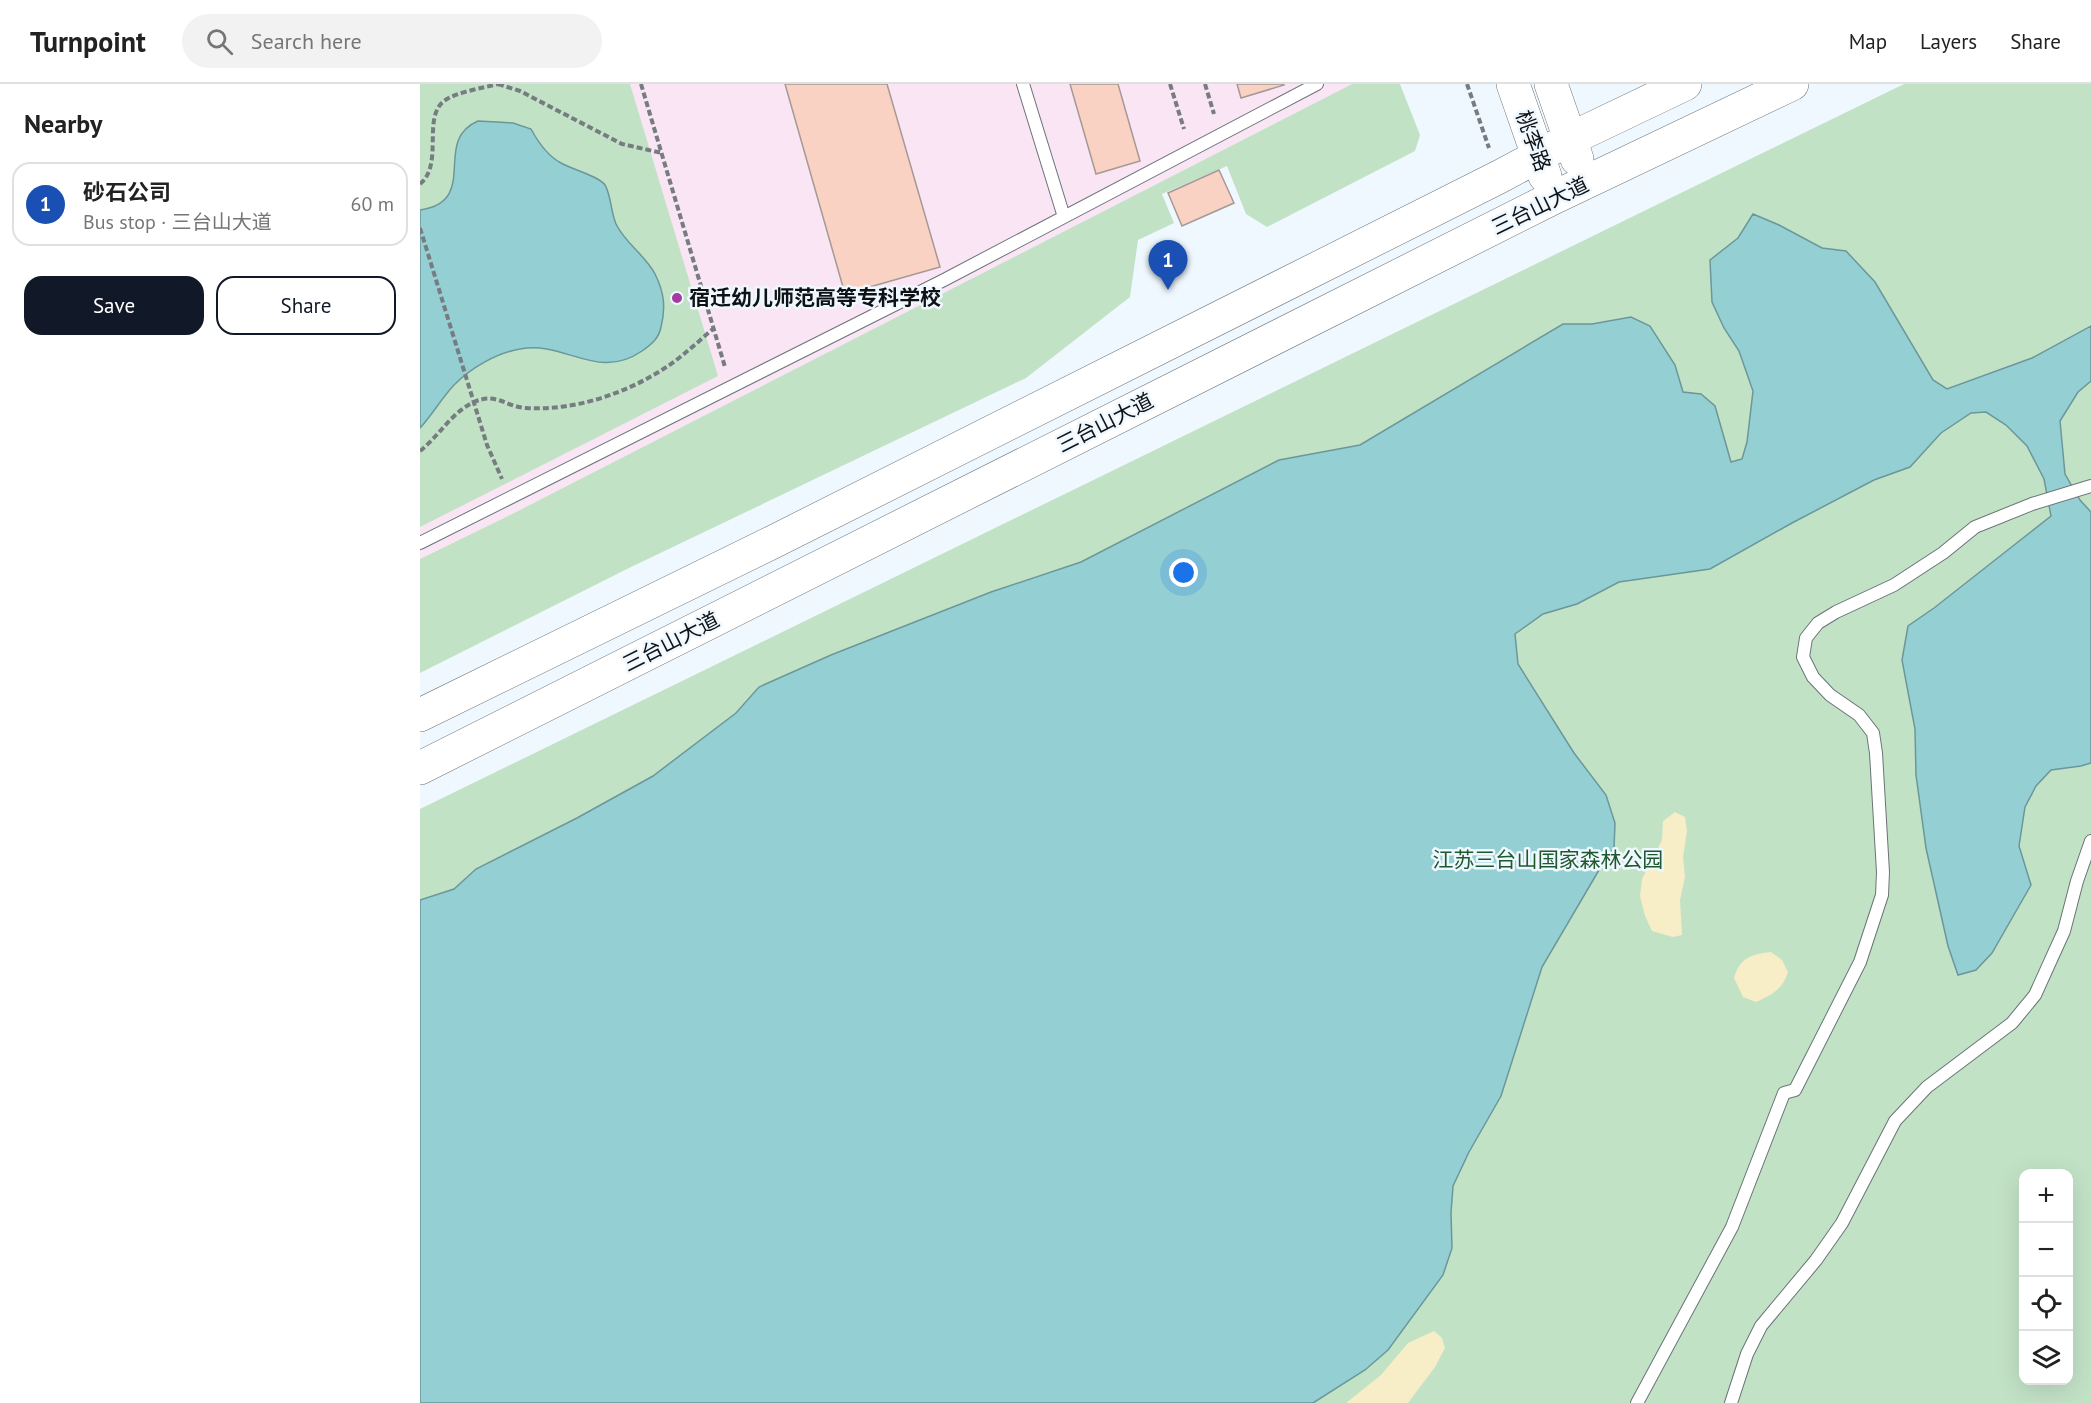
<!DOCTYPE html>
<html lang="en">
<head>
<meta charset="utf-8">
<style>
  body { margin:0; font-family:"PT Sans","Noto Sans SC",sans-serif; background:#f2f2f2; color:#222 }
  .controls { position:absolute; right:18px; bottom:18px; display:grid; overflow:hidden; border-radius:12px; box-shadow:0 6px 24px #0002 }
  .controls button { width:54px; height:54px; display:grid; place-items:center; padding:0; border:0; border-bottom:2px solid #e0e0e0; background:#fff; color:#222; font:30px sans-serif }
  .you { position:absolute; left:764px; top:489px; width:21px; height:21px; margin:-15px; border:4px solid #fff; border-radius:50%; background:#1a73e8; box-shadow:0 0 0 9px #1a73e833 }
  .badge { display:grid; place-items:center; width:39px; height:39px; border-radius:50%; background:#111827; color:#fff; font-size:20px; font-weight:700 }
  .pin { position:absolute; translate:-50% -50px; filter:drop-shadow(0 2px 3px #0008) }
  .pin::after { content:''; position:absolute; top:32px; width:21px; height:18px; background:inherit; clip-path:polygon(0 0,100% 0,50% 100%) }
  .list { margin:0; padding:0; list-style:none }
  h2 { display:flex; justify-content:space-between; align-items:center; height:78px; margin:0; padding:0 24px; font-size:26px }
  h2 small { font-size:20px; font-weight:400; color:#767676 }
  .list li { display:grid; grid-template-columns:39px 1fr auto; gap:18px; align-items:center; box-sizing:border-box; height:84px; margin:0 12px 12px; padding:0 12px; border:2px solid #e0e0e0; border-radius:18px }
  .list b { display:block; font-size:22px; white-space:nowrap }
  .list p { margin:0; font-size:20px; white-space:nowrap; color:#767676 }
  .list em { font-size:20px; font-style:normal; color:#767676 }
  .actions { display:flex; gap:12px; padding:18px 24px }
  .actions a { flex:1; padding:14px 0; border:2px solid #111827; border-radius:18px; text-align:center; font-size:21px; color:#111827 }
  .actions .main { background:#111827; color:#fff }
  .icon { flex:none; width:33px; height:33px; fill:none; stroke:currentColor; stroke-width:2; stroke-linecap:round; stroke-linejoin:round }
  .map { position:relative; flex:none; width:1671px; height:1319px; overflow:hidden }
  header { display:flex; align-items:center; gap:36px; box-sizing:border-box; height:84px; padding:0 30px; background:#fff; border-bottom:2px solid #e0e0e0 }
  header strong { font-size:28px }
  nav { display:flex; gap:33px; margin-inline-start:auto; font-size:21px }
  .search { width:420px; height:54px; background:#f2f2f2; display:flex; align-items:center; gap:15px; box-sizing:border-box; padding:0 21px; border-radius:33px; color:#767676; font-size:22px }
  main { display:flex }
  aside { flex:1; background:#fff }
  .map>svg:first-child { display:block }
  .education { fill:#fae5f4 }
  .green { fill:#c2e2c6; fill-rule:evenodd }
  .sand { fill:#f7edc7 }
  .water { fill:#94d0d3; stroke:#6c979a; stroke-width:1.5 }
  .building { fill:#fad2c4; stroke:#a49996; stroke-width:1.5 }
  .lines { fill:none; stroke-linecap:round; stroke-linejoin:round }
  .service-casing { stroke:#6b7379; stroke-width:14 }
  .secondary-casing { stroke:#6b7379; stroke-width:34 }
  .path { stroke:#767c81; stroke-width:4; stroke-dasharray:6 3; stroke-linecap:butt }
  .service { stroke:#fff; stroke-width:12 }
  .secondary { stroke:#fff; stroke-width:33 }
  .poi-dot { fill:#a33ca0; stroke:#eff8ff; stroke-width:2 }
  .labels { text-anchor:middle; stroke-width:5; stroke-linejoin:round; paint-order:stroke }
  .street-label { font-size:21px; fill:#0f1214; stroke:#eff8ff }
  .poi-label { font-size:21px; font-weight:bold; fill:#0f1214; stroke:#eff8ff; text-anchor:start }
  .park-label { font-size:21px; fill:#1e582d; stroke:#eff8ff }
</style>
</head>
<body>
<header>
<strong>Turnpoint</strong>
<div class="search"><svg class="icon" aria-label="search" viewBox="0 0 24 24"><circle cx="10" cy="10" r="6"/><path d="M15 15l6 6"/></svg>Search here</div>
<nav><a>Map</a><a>Layers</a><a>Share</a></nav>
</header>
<main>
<aside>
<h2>Nearby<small></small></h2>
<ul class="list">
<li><span class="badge" style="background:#1a4fb4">1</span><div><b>砂石公司</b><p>Bus stop · 三台山大道</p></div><em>60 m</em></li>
</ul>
<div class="actions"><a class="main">Save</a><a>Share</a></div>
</aside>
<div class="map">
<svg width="1671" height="1319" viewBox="0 0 1671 1319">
  <rect width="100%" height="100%" fill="#eff8ff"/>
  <path class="education" d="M0,0h932l-836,428 -96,47z"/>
  <path class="green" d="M0,0h210l88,292 -298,151z
    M932,0h48l20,51 -5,16 -148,76 -21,-13 -19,-48 -65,28 12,29 -36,17 -8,57 -104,81 -397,190 -209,105v-114l96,-47z
    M1484,0h187v1319h-1671v-594zM1604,1090h44v206h-44z"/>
  <path class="sand" d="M1255,728l10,5 2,14 -4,26 2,20 -5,23 2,35 -9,2 -21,-6 -7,-15 -5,-20 2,-17 20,-39 1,-19z
    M1351,868l11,8 6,12c-5,17 -16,23 -32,30l-13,-5 -9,-19c6,-20 17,-24 37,-26z
    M1014,1247l8,7 3,10 -10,19 -27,36h-62l35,-28 27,-32z"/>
  <path class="water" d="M58,37l35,2 18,6c7,13 17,27 30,34 10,6 38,13 44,22 6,10 6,28 11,39 9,19 30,32 39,50 9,18 11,33 6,53 -2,11 -9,17 -19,24 -45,31 -77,-11 -122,-2 -24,4 -49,19 -66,36 -13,14 -22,30 -34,43v-218c61,-9 11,-69 58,-89z
    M1333,130l26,11 43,23 24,3 29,31 58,98 14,9 85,-31 59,-32v55l-13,11 -18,29 5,53 15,26 11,12v251l-10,3 -30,4 -15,16 -11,21 -6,39 12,39 -39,68 -16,17 -18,5 -10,-29 -22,-98 -10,-73 -1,-46 -13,-69 6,-34 26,-18 117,-92 -7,-37 -17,-33 -21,-21 -20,-13 -15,1 -30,20 -31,34 -36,13 -82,43 -82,46 -91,13 -42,22 -34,10 -28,20 3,30 56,89 32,42 9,28 -1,25 -15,22 -57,97 -41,129 -32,56 -16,34 -2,27 1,35 -9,27 -55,75 -23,20 -52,33h-893v-503l34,-11 22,-20 101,-51 76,-42 83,-63 23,-26 72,-32 160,-63 90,-30 198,-102 81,-15 203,-121h29l39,-7 19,9 25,39 8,27 18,2 14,12 16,56 11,-3 5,-17 6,-51 -14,-40 -15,-23 -12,-26 -2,-42 28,-22z"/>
  <path class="building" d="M365,0h102l53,183 -95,27z
    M650,0h48l22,77 -44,13z
    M817,0h46l1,1 -43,13z
    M799,86l15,33 -52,23 -14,-33z"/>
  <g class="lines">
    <g class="service-casing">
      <path id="service" d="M603,0l41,133
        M0,459l524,-263 373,-196
        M1217,1319l95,-176 52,-134 11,-3 65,-128 22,-67 1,-23 -7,-119 -3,-20 -14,-18 -29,-20 -17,-18 -10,-20 3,-19 12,-15 18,-11 58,-27 49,-32 32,-26 57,-23 59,-18
        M1311,1319l16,-49 14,-28 55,-66 26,-37 53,-102 32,-34 85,-64 23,-28 29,-64 13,-50 14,-40"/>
    </g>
    <g class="secondary-casing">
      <path id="secondary" d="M1093,0l32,92
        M1131,0l26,75
        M0,631l353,-173 726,-365 71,-38 115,-55
        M0,684l1133,-570 239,-114"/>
    </g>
    <path class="path" d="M78,0l22,7 102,53 40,9
      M221,0l84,283
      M750,0l14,45
      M785,0l9,30
      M1047,0l22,64
      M0,100c24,-20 2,-66 24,-83 12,-9 39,-13 54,-17
      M0,144l67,217 15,34
      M0,367c19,-15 32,-39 54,-49 23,-10 32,5 52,6 49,3 102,-15 142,-42 16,-11 31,-25 46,-38"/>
    <use href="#service" class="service"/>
    <use href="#secondary" class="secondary"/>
  </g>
  <circle class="poi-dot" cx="257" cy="214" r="6"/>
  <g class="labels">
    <g class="street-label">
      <text transform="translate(1113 57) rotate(70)" y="7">桃李路</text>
      <text transform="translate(1120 122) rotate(-26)" y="7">三台山大道</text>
      <text transform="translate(685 339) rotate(-27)" y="7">三台山大道</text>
      <text transform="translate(251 558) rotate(-27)" y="7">三台山大道</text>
    </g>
    <g class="poi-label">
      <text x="269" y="221">宿迁幼儿师范高等专科学校</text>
    </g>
    <g class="park-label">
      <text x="1128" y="783">江苏三台山国家森林公园</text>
    </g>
  </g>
</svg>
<div class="controls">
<button>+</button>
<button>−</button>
<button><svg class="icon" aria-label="locate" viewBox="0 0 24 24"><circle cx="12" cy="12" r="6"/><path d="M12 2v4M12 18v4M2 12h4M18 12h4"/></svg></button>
<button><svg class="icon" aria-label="layers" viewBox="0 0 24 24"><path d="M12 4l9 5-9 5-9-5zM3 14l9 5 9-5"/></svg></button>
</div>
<div class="you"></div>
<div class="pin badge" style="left:748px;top:206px;background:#1a4fb4">1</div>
</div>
</main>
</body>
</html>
